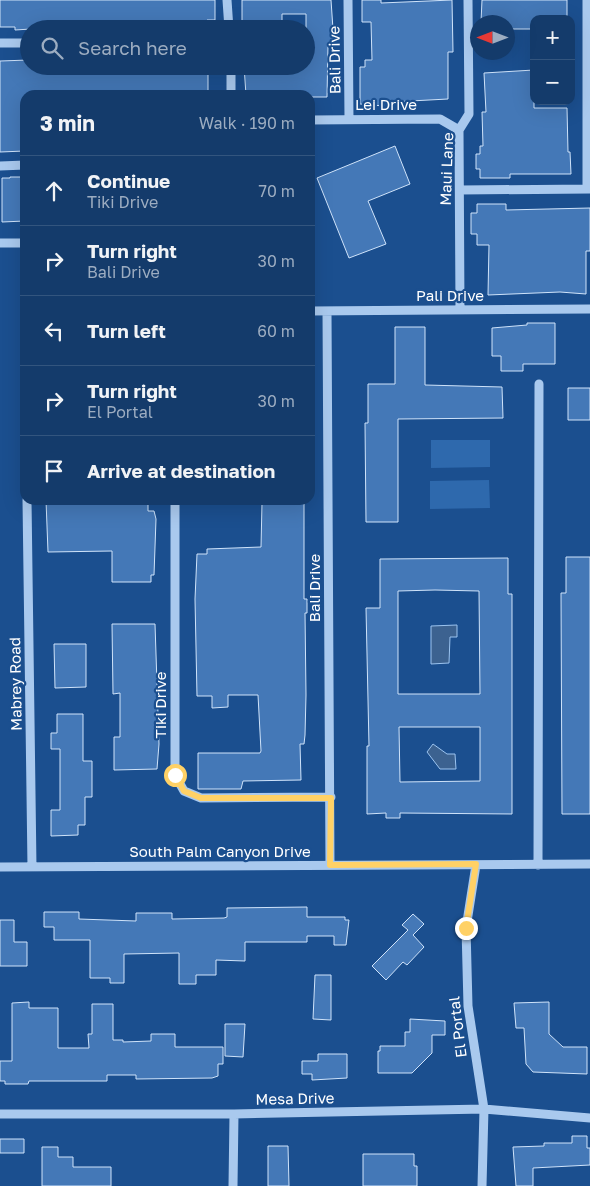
<!DOCTYPE html>
<html lang="en">
<head>
<meta charset="utf-8">
<style>
  body { margin:0; font-family:"Golos Text",sans-serif; background:#214673; color:#f1f3f6 }
  .controls { position:absolute; right:15px; top:15px; display:grid; overflow:hidden; border-radius:10px; box-shadow:0 5px 20px #0002 }
  .controls button { width:45px; height:45px; display:grid; place-items:center; padding:0; border:0; border-bottom:1px solid #33557e; background:#143b6b; color:#f1f3f6; font:25px sans-serif }
  .compass { position:absolute; left:470px; top:15px; width:45px; height:45px; border-radius:50%; background:#143b6b; box-shadow:0 5px 20px #0002; rotate:270deg }
  .stop { position:absolute; width:15px; height:15px; margin:-11px; border:4px solid #ffd166; border-radius:50%; background:#fff }
  .stop.end { background:#ffd166; border-color:#fff; box-shadow:0 1px 5px #0008 }
  .list { margin:0; padding:0; list-style:none }
  h2 { display:flex; justify-content:space-between; align-items:center; height:65px; margin:0; padding:0 20px; font-size:21px }
  h2 small { font-size:16px; font-weight:400; color:#9dadc1 }
  .list li { display:grid; grid-template-columns:32px 1fr auto; gap:15px; align-items:center; box-sizing:border-box; height:70px; padding:0 20px; border-top:1px solid #33557e }
  .list b { display:block; font-size:19px; white-space:nowrap }
  .list p { margin:0; font-size:16px; white-space:nowrap; color:#9dadc1 }
  .list em { font-size:16px; font-style:normal; color:#9dadc1 }
  .icon { flex:none; width:28px; height:28px; fill:none; stroke:currentColor; stroke-width:2; stroke-linecap:round; stroke-linejoin:round }
  .map { position:relative; flex:none; width:590px; height:1186px; overflow:hidden }
  .search { position:absolute; background:#143b6b; box-shadow:0 5px 20px #0002; left:20px; top:20px; width:295px; height:55px; display:flex; align-items:center; gap:12px; box-sizing:border-box; padding:0 18px; border-radius:28px; color:#9dadc1; font-size:19px }
  .panel { position:absolute; background:#143b6b; box-shadow:0 5px 20px #0002; left:20px; top:90px; width:295px; height:415px; border-radius:15px }
  .map>svg:first-child { display:block }
  .green { fill:#2e69ad }
  .water { fill:#3c6290; stroke:#9cc4f0 }
  .building { fill:#4478b7; stroke:#cfe3fa; fill-rule:evenodd }
  .lines { fill:none; stroke-linecap:round; stroke-linejoin:round }
  .minor { stroke:#a9c9ee; stroke-width:9 }
  .route { stroke:#ffd166; stroke-width:6 }
  .labels { text-anchor:middle; stroke-width:4.5; stroke-linejoin:round; paint-order:stroke }
  .street-label { font-size:15px; fill:#fff; stroke:#1b4f8f }
</style>
</head>
<body>
<div class="map">
<svg width="590" height="1186" viewBox="0 0 590 1186">
  <rect width="100%" height="100%" fill="#1b4f8f"/>
  <path class="green" d="M431,440h59v27l-59,1z
    M489,480l1,28 -60,1v-28z"/>
  <path class="water" d="M457,625v12h-7l-1,26 -18,1v-38z
    M433,744l14,10h8l1,15h-16l-13,-17z"/>
  <path class="building" d="M0,0h215v20h-8v4h-29v4l-8,1h-91v-3l-64,4v-3h-15z
    M242,0h89l3,44h-6l-1,53h-17v-2h-64l-2,-29h62v-52h-24v10h-16v3h-24z
    M362,0h19v3l71,-3 1,52h-5v47l-57,3 -7,1v3l-24,-2v-37h5v-7h7l-1,-38h-9z
    M482,0h85v19h-33v10h-26v-7h-27z
    M29,60v6h179v29h-183v56l-25,1v-91z
    M534,70v38h33l1,44h2l1,22h-61v4h-30v-9h-4v-15h4v-8h3l-1,-34h4l-2,-39z
    M395,146l15,38 -42,17 18,43 -37,14 -32,-80z
    M10,177h15v44l-23,1v-44h8z
    M477,204h29v6l84,-2v43h-4v43l-26,-2 -72,3 1,-50h-12v-11h-6v-21h6z
    M527,323h28v41h-32v7h-22v-15h-9v-28l35,-3z
    M395,327h30v58l77,2 1,31 -105,1v103h-32l-1,-99h3v-39h27z
    M568,388h22v32h-22z
    M46,500h102v11h6l2,8 -2,56h-3v7h-39v-31l-64,1z
    M304,502v97h3v14h-2l1,82 -1,40 -1,9h-4l1,36 -58,1 -2,8h-43v-36h62l1,-2 -3,-56h-30v12l-16,1v-12h-15l-2,-97 2,-45h10v-5l54,-2 1,-44z
    M566,557h24v257h-28l-1,-221h5z
    M508,558v36h4v220l-112,-1v5h-14v-5l-19,1v-68h2l-3,-138h14v-49zM435,590l44,1 1,103h-82v-103zM399,727h81v54l-80,1z
    M112,624h43l4,120 -2,25 -43,1v-33h6v-44l-7,1z
    M54,644h32v43l-31,1z
    M57,714h26v47h9v36h-7v28h-7v10l-27,1v-26h9v-61h-9v-16h6z
    M307,907v10h38v3h4l-3,25h-12v-9h-27v6h-62v19l-29,-1v15h-20v9h-17v-31l-55,1v29h-14v-5h-20v-38h-36v-13h-10v-15h35v7l57,2v-8h36v6l52,-1 3,-1v-9z
    M413,914l11,10 -11,11 11,12 -17,18 -4,-3 -17,18 -14,-14 36,-36 -6,-5z
    M0,920h14v22h13v24h-27z
    M315,975h16v45l-18,-1z
    M29,1002v6h29v40h31l-1,-14h4v-30h21v36h10v2l28,-1v-7h24v13h48v17h-5v12l-6,2 -76,1v-4h-29v6h-78l-1,3h-23v-3h-5v-20h12v-58z
    M549,1002v32l14,13h24v27l-54,-2 -7,-8 -2,-36h-8l-2,-25z
    M410,1019l35,2v14h-13v18l-20,20h-34v-22h2v-5h25v-14h5z
    M225,1024h20l-2,33 -18,-1z
    M318,1054h29v24l-35,2v-6h-10v-13h16z
    M572,1136h15v12h3v17l-57,3v18h-17l-3,-39 31,-1v-3h28z
    M0,1139h24v14h-24z
    M268,1146h20l1,40h-21z
    M42,1147h16v10h15v10h38v19h-69z
    M363,1154h51v12h3v20h-54z"/>
  <g class="lines">
    <path class="minor" d="M227,0l2,29
      M348,0l1,119
      M587,0v189
      M0,43h29
      M231,66v29
      M310,120l130,-1 19,11
      M0,166l25,-1
      M460,190l130,-1
      M0,243h25
      M460,310l-1,-180 10,-16 -1,-114
      M310,311l280,-2
      M327,311l3,554
      M27,500l5,367
      M175,500v275l9,16 17,7 130,-1
      M476,865l-10,63 2,78 16,103 -2,77
      M538,865l1,-481
      M0,867l590,-3
      M0,1114h234l250,-5 106,9
      M233,1186l1,-72"/>
  </g>
  <g class="lines">
    <path class="route" d="M175,775l9,16 17,7h130l-1,67 146,-1 -10,64"/>
  </g>
  <g class="labels">
    <g class="street-label">
      <text transform="translate(335 60) rotate(-91)" y="5">Bali Drive</text>
      <text x="386" y="110">Lei Drive</text>
      <text transform="translate(447 169) rotate(-88)" y="5">Maui Lane</text>
      <text x="450" y="301">Pali Drive</text>
      <text transform="translate(315 588) rotate(-90)" y="5">Bali Drive</text>
      <text transform="translate(16 684) rotate(-91)" y="5">Mabrey Road</text>
      <text transform="translate(161 705) rotate(-90)" y="5">Tiki Drive</text>
      <text x="220" y="857">South Palm Canyon Drive</text>
      <text transform="translate(458 1027) rotate(-97)" y="5">El Portal</text>
      <text transform="translate(295 1099) rotate(-1)" y="5">Mesa Drive</text>
    </g>
  </g>
</svg>
<div class="controls">
<button>+</button>
<button>−</button>
</div>
<svg class="compass" viewBox="-18 -18 36 36"><path d="M0-13l5 13h-10z" fill="#e53935"/><path d="M0 13l5-13h-10z" fill="#9dadc1"/></svg>
<div class="stop" style="left:175px;top:775px"></div>
<div class="stop end" style="left:466px;top:928px"></div>
<div class="search"><svg class="icon" aria-label="search" viewBox="0 0 24 24"><circle cx="10" cy="10" r="6"/><path d="M15 15l6 6"/></svg>Search here</div>
<section class="panel">
<h2>3 min<small>Walk · 190 m</small></h2>
<ul class="list">
<li><svg class="icon" aria-label="ahead" viewBox="0 0 24 24"><path d="M12 20V5M6 11l6-6 6 6"/></svg><div><b>Continue</b><p>Tiki Drive</p></div><em>70 m</em></li>
<li><svg class="icon" aria-label="right" viewBox="0 0 24 24"><path d="M7 20v-9h11M14 6l5 5-5 5"/></svg><div><b>Turn right</b><p>Bali Drive</p></div><em>30 m</em></li>
<li><svg class="icon" aria-label="left" viewBox="0 0 24 24"><path d="M17 20v-9H6M10 6l-5 5 5 5"/></svg><div><b>Turn left</b></div><em>60 m</em></li>
<li><svg class="icon" aria-label="right" viewBox="0 0 24 24"><path d="M7 20v-9h11M14 6l5 5-5 5"/></svg><div><b>Turn right</b><p>El Portal</p></div><em>30 m</em></li>
<li><svg class="icon" aria-label="arrive" viewBox="0 0 24 24"><path d="M6 21V4h12l-3 4 3 4H6"/></svg><div><b>Arrive at destination</b></div></li>
</ul>
</section>
</div>
</body>
</html>
